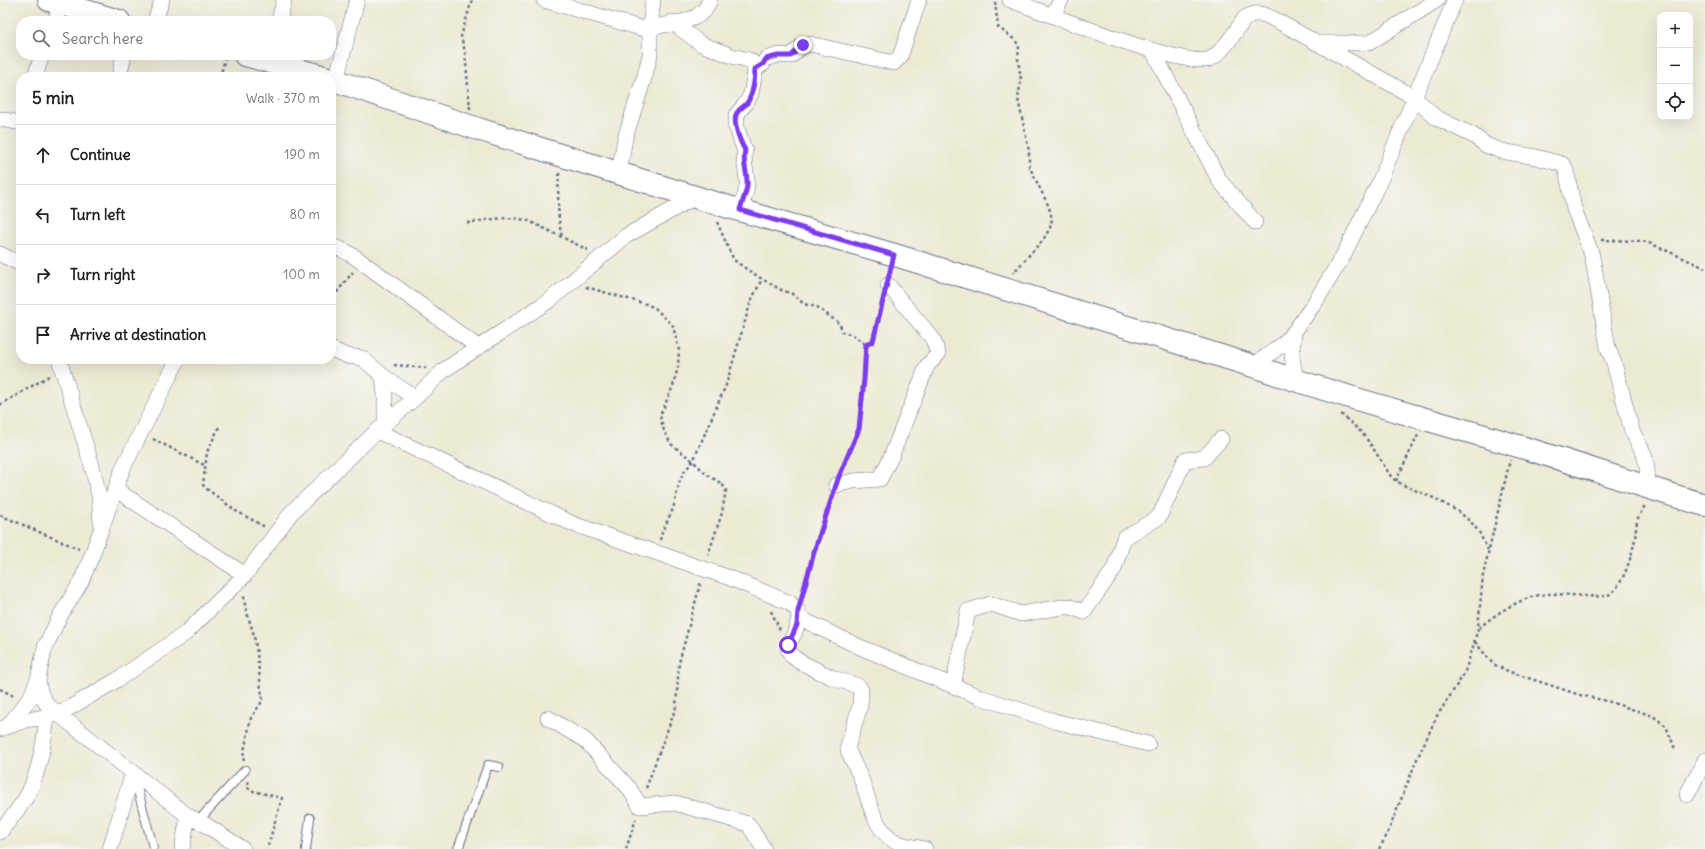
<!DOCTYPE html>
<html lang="en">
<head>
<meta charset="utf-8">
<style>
  body { margin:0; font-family:Delius,sans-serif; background:#f2f2f2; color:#222 }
  .controls { position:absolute; right:12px; top:12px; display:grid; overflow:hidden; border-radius:8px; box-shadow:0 4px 16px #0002 }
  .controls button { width:36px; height:36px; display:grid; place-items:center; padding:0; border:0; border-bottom:1px solid #e0e0e0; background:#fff; color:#222; font:20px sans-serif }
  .stop { position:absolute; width:12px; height:12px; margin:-9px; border:3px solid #7c3aed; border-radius:50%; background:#fff }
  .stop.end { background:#7c3aed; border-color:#fff; box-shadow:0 1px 4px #0008 }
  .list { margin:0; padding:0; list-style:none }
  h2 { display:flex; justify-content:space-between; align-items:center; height:52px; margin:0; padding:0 16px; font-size:17px }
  h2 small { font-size:13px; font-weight:400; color:#767676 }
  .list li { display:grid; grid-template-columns:26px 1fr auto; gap:12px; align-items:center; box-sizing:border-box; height:60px; padding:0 16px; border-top:1px solid #e0e0e0 }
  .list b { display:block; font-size:15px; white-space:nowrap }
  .list em { font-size:13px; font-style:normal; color:#767676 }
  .icon { flex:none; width:22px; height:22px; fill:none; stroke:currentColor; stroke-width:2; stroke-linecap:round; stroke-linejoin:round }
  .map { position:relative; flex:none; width:1705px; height:849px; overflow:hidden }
  .search { position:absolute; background:#fff; box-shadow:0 4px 16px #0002; left:16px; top:16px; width:320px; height:44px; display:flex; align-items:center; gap:10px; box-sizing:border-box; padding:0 14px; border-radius:16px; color:#767676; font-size:15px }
  .panel { position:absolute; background:#fff; box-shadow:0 4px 16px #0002; left:16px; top:72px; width:320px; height:292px; border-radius:16px }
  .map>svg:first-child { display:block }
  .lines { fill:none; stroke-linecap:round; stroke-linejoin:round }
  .lane-casing { stroke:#647087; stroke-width:10 }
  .street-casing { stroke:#647087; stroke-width:16 }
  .secondary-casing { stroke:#647087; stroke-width:24 }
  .path { stroke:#647087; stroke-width:2.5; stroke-dasharray:3 3; stroke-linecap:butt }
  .lane { stroke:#fff; stroke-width:8 }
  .street { stroke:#fff; stroke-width:15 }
  .secondary { stroke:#fff; stroke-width:22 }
  .route { stroke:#7c3aed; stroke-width:5 }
</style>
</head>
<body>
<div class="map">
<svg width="1705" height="849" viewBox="0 0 1705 849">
  <rect width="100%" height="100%" fill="#f6f6f2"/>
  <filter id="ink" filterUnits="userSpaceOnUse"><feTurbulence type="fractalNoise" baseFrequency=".025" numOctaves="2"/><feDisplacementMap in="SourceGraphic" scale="8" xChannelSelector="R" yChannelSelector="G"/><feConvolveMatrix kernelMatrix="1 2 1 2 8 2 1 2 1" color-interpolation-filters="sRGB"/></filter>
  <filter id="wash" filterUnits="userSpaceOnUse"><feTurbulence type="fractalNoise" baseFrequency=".012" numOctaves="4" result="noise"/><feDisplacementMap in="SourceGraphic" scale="16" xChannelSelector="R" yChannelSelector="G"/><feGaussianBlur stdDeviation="0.9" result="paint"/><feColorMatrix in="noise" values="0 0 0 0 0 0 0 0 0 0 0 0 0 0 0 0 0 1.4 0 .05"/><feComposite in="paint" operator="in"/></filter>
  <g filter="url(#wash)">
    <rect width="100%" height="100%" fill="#edead4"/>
  </g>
  <g filter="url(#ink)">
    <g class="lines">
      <g class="lane-casing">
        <path id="lane" d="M134,776l19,71
          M198,821l47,-51
          M306,849l4,-31
          M458,849l30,-84 11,2"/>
      </g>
      <g class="street-casing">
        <path id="street" d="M544,0l100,29 41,-8 11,-4 9,-7 5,-10
          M1010,0c34,12 174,69 200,59 12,-5 27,-30 35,-41 13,-9 23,-2 36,5l133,74 21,20 39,19 12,9 15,6 35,6 26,7 3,4 2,6 7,35 17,43 3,14 14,82 6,15 18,68 12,23 3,13 1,22
          M1053,15l8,-15
          M55,21l7,-21
          M155,21l7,-21
          M279,21l5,-21
          M672,22l29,22 31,12 17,4 4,3 2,9 -4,22 -4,8 -11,13 1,6 -2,4c5,8 5,17 10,25 -3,12 2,20 2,32 1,9 -5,19 -7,28
          M1317,43h52l68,-43
          M1153,51l66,129 36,42
          M755,69l8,-5 3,-5 12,-4 13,1 12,-11 7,-1 84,19 6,-6 19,-57
          M35,77l7,-22
          M119,77l5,-22
          M336,80l21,-80
          M0,119l21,4
          M619,173l6,-35 20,-63 5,-20v-28l3,-27
          M331,247c11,0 22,9 31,15l116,85
          M0,254l21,10
          M1294,332l-2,24 4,26
          M331,349l16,7 15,2 21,18 32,22
          M59,359l33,107 7,30 2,27
          M178,359l-55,109 -31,87 -11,27 -21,34 -15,31 -7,32 2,13 7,13 141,111 18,9 37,24
          M1253,366l30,-22 11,-12 20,-28 29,-48 36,-73 76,-183
          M383,376l2,19v29
          M377,431l196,93 157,54 60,25 8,8 1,7 -4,14 -7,13v4l4,7 8,6 33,16 25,8 3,4 -1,16 -12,39v5c4,11 10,20 14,31 8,22 12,50 36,62 6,3 19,4 27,6
          M836,485l17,-4 27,-2 11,-22 36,-91 11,-12 -5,-15 -45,-54
          M115,489l130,86
          M799,618l61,29 120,50 74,24 94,23
          M953,686l15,-75 23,-7 30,10 47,-8 16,6 30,-43 10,-31 35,-21 26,-57 19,-2 17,-19
          M548,718l37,22 44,48 11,18 35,-3 73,21 16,25
          M8,726l22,-28 8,-19
          M0,729l27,-9 32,-6 58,-34 69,-47 59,-58 46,-62 86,-82 38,-33 29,-28 106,-70 76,-64 69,-39
          M1687,795l18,-35
          M0,832c10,-13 22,-26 29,-40 11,-24 15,-49 18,-75
          M110,849l23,-77
          M182,849l6,-33"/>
      </g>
      <g class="secondary-casing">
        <path id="secondary" d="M49,0l70,21
          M245,55l80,22
          M331,79l144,49 85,27 148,46 187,54 358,111c85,30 172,52 258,78 65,19 129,42 194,61"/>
      </g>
      <path class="path" d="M995,2l3,25 17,13 4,6 -1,13 3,21 -3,19 11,52v15l20,41 3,12 -2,9 -7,12 -30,33
        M220,77l6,-22
        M470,109l-5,-57 -4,-16 11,-36
        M559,173c-1,22 -2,43 3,65
        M717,222l13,30 4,8 8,6 20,13 21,12 8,2 13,11 13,3 23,17 2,8 11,3 13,10
        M467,223c21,-3 41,-8 62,-2l59,29
        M1601,240l41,1 10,3 53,24
        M586,287l60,17 9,4 18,18 6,24 -1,17 -5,19 -13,30 4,15 7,13 22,17 12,12 17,11 4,6 -4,23 -14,42
        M331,303l5,-10 17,-21
        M394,365l32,3
        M0,405l49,-29
        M1341,414l20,18 8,10 23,36 11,7 33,14 23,13 12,10 8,10 9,18
        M219,427l-12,25 -4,33 4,4 29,22 29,16
        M153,439l53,27
        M842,470l17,-41 5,-50 2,-34 7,-4 10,-39
        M1396,481l22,-46
        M0,515l79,34
        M660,540l2,-8 11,-23 7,-29 4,-8 9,-11 33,-76 25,-84 11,-22
        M802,596l12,-44 18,-55
        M771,611l9,19
        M1479,628c19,-16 45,-33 70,-34 14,-1 52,6 61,0 14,-9 22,-40 25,-55 1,-7 1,-15 3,-21 2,-5 6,-9 7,-14
        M1475,642l18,22 17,8 70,23 27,6 46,15 13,10 9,23
        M0,689l14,7
        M244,761l-1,-5 8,-38 12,-18c-4,-19 -4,-38 -8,-58 -2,-16 -11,-31 -11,-47
        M248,781l1,9 33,8 -15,51
        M646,788l30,-81 3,-44 22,-82
        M626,849l10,-30
        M1379,849l8,-14 30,-76 20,-43 27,-42 9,-27 5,-19 5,-53 27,-115"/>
      <use href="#lane" class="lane"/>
      <use href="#street" class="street"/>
      <use href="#secondary" class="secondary"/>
    </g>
  </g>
  <g class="lines" filter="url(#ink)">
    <path class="route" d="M788,645l9,-20 1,-14 16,-59 24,-73 21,-50 5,-50 2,-34 7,-4 21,-86 -154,-45c2,-9 8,-19 7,-28 0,-12 -5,-20 -2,-32 -5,-8 -12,-27 -9,-35 2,-6 8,-8 11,-12 6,-8 8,-24 8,-34l8,-5 3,-5 12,-3h13l12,-11"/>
  </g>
</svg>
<div class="controls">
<button>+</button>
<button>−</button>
<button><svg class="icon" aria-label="locate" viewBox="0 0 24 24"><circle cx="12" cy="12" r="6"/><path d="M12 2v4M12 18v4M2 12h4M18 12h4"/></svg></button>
</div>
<div class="stop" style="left:788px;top:645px"></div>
<div class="stop end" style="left:803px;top:45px"></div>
<div class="search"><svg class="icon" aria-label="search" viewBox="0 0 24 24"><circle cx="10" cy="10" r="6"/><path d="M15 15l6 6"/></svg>Search here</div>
<section class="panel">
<h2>5 min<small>Walk · 370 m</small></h2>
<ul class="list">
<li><svg class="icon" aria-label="ahead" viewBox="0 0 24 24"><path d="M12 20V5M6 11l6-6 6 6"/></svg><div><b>Continue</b></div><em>190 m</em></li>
<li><svg class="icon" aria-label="left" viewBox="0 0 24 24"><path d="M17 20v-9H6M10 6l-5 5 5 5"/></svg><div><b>Turn left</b></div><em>80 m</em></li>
<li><svg class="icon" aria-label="right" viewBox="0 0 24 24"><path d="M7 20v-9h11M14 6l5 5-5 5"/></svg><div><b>Turn right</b></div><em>100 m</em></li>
<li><svg class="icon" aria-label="arrive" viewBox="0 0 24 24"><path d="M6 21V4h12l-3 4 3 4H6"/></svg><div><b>Arrive at destination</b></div></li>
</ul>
</section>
</div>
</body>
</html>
